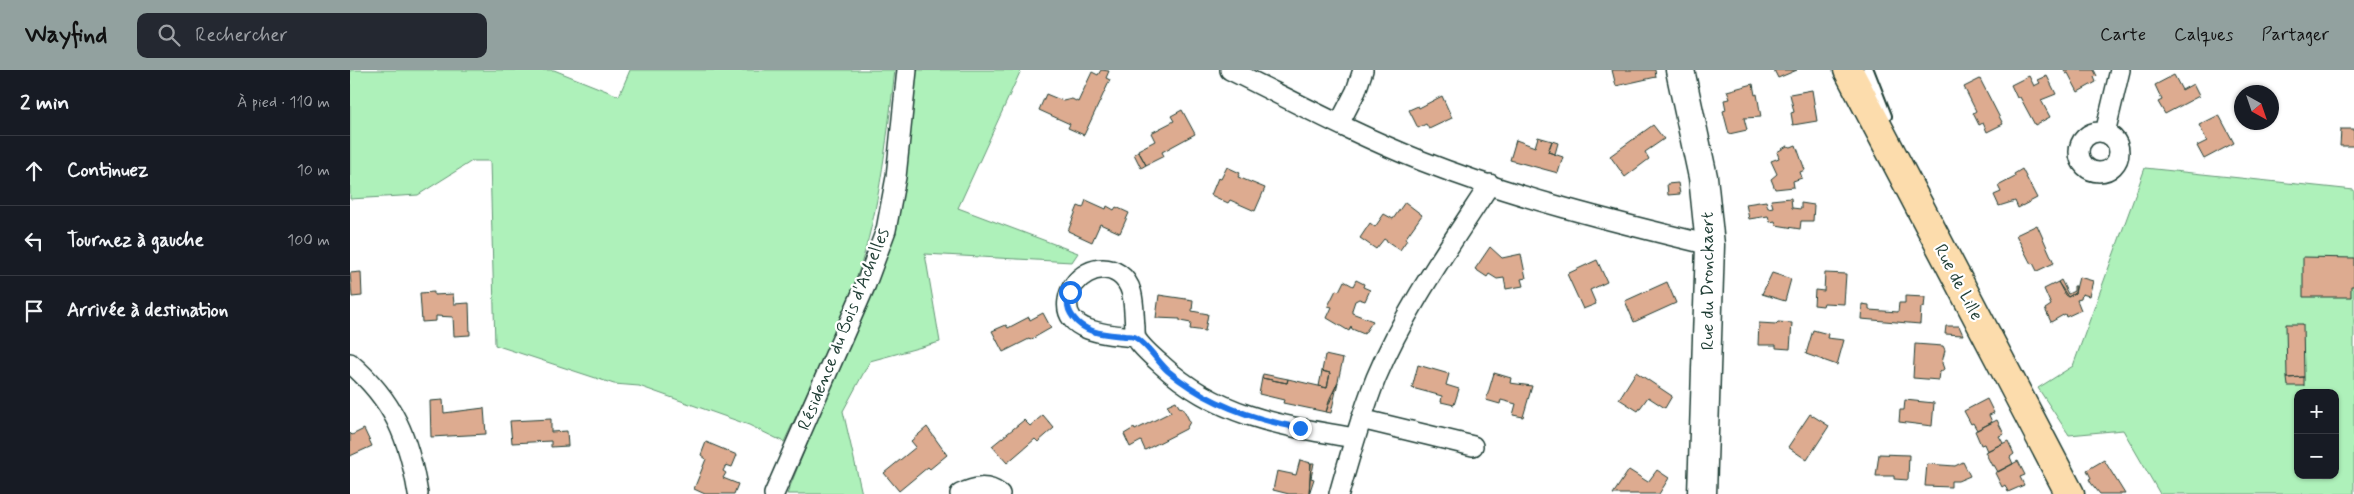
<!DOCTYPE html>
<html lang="fr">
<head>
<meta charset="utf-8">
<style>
  body { margin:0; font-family:Mynerve,sans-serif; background:#242831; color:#f1f3f6 }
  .controls { position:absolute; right:15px; bottom:15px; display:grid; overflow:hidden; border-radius:10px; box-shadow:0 1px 4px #0004 }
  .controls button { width:45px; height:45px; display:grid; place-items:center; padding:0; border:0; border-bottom:1px solid #363941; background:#171b24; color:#f1f3f6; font:25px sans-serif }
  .compass { position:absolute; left:1884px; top:15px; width:45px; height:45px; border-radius:50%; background:#171b24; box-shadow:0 1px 4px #0004; rotate:140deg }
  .stop { position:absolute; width:15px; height:15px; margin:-11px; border:4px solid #1a73e8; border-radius:50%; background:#fff }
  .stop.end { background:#1a73e8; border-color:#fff; box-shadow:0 1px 5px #0008 }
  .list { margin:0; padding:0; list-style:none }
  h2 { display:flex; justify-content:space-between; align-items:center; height:65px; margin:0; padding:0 20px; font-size:21px }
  h2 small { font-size:16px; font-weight:400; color:#9ea1a6 }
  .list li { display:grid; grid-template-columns:32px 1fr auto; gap:15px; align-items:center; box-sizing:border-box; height:70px; padding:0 20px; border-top:1px solid #363941 }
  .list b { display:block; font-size:19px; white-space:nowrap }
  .list em { font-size:16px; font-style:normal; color:#9ea1a6 }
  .icon { flex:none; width:28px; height:28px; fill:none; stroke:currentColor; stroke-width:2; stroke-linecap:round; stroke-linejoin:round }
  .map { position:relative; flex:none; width:2004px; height:424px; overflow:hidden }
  header { display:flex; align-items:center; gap:30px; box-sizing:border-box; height:70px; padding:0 25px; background:#92a19f; color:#111 }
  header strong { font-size:24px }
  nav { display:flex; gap:28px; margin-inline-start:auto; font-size:18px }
  .search { width:350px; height:45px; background:#242831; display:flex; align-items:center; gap:12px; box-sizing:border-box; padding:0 18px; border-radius:10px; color:#9ea1a6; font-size:19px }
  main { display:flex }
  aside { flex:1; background:#171b24 }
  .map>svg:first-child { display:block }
  .green { fill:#aef1ba; stroke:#669777; fill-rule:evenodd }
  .building { fill:#ddab90; stroke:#1f3d34 }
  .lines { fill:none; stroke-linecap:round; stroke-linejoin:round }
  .lane-casing { stroke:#1f3d34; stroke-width:14 }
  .street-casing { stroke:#1f3d34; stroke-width:22 }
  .secondary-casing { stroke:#1f3d34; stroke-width:31 }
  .primary-casing { stroke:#1f3d34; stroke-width:31 }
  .lane { stroke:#fff; stroke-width:10 }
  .street { stroke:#fff; stroke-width:19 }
  .secondary { stroke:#fff; stroke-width:28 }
  .primary { stroke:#fcdcac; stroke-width:28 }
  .route { stroke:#1a73e8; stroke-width:6 }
  .labels { text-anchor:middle; stroke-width:4.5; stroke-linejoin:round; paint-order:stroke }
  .street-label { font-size:18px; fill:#1f3d34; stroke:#fff }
</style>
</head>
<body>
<header>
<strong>Wayfind</strong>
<div class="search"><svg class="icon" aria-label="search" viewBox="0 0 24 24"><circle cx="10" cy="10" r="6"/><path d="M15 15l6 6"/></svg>Rechercher</div>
<nav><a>Carte</a><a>Calques</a><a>Partager</a></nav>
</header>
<main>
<aside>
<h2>2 min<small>À pied · 110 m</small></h2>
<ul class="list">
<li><svg class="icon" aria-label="ahead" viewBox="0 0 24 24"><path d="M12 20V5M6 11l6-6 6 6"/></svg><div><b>Continuez</b></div><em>10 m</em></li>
<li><svg class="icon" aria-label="left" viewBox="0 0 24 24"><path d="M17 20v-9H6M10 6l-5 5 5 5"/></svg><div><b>Tournez à gauche</b></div><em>100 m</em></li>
<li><svg class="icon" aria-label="arrive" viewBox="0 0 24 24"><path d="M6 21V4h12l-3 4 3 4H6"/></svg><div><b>Arrivée à destination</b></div></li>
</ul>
</aside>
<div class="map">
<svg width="2004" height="424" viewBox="0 0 2004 424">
  <rect width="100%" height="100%" fill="#fff"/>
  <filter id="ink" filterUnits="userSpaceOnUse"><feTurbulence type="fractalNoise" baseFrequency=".02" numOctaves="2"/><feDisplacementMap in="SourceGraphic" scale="10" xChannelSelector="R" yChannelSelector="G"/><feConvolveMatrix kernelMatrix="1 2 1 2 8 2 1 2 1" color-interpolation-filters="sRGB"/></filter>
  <g filter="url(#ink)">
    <path class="green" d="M0,0h204l65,26 11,-26h265c-9,75 -16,151 -44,223 -19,50 -44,99 -67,149l-35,-17 -110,-39 -25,-2 -119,-39 -5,-184h-18l-54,34 -68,4z
      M564,0h107l-63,138 120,45 -6,9 -147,-8 15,88 -70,19 -27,50 19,83h-75l74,-184z
      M1795,98l209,22v304h-194l-37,-64 -54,5 -31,-47 35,-22zM1948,323h37v82h-37z"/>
    <path class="building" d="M751,0l8,1 -3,7 4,2 -26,55 -16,-7 2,-4 -31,-14 7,-16 17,7 9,-2 6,3 14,-30 6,3z
      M1262,0h43l1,7 -40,9z
      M1424,0h23l-19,8z
      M1714,0h30l3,6 -3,1 2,5 -18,10 -10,-19 -2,1z
      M1824,5l8,15 11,-6 6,12 -34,18 -7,-12 4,-2 -7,-15z
      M1679,6l5,10 6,-3 -2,-3 9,-4 9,18 -15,6 9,17 -15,8 -15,-28 -3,1 -6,-13z
      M1630,9l23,45 -16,8 -4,-9 -4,2 -6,-12 3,-2 -12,-24z
      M1403,14l2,11 2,-1 4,23 -17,1 3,12 -18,4 -6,-23 3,-1 -2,-10 6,-1 -3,-8z
      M1462,20l5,31 -24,4 -2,-12 3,-1 -4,-18z
      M1092,26l10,22 -23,11 -3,-5 -8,4 -9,-18 9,-4 1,2z
      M832,40l13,24 -33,18 2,4 -18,9 -8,-15 17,-9 -4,-8 23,-12 -3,-5z
      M1869,45l15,28 -30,16 -7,-13 10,-5 -8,-16z
      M1303,55l11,14 -19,13 4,7 -24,18 -15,-21z
      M1991,59h13v17h-14z
      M1188,67l14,4 -4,11 15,5 -5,16 -48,-13 6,-20 19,7z
      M1202,71l6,2 -3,11 -7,-2z
      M1446,75l9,25 -5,2 2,6 -9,3 1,6 -19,2 -4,-10 6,-5 -6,-13 8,-3 -2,-6 10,-6 4,1z
      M788,81l8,14 -5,3 -7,-14z
      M877,97l13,6 -2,4 27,11 -10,23 -25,-11 -2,3 -17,-8 7,-17 3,1z
      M1672,99l15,29 -19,10 -3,-7 -16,5 -5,-11 7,-3 -3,-6 17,-9 -1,-3z
      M1328,113l2,11 -12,1 -1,-11z
      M1441,128l1,10 9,1v-6l13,2 -1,16h-12l-1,8 -24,-4 -1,-4 -5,1 -2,-6 -19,3 -3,-15 20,-3 2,7 5,-1 -2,-7z
      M736,130l20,9 1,-3 7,4 2,-3 13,6 -9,20 -20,-9 -8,18 -24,-11 10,-25 5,2z
      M1055,132l17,13 -17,24 2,1 -7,10 -16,-11 -8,10 -16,-11 10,-15 5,4 9,-13 9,5z
      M1687,155l17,38 -17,8 -4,-8 -2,1 -15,-29z
      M1140,177l12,11 19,-4 5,24 -5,1 2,7 -17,3 -2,-11 -7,1 -8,-5 -2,3 -12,-8z
      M1953,187l51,1v28h-3v11h-48z
      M1247,190l10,22 -17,8 6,14 -13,5 -16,-35z
      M11,202l1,24 -10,1 -2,-24z
      M1422,203l19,6 -6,22 -23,-7z
      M1475,203l21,1 -2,30 -20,-1 -1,3 -9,-1 1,-15 9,1z
      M1729,207l14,4 -4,15 -7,-2 -1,5 -4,1 4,10 -15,7 -1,-3 -14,8 -6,-13 6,-4 -7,-16 14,-7 10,15 7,-4z
      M1006,210l8,4 -1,3 7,3 -5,11 -6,-2 -4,2 -3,9v3l21,8 -9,13 -12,-5 -1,-3 -2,5 -22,-13 5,-11 -4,-1 8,-16 3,1 5,-10 9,5z
      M1711,210l7,14 6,-3v-5h2l-1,7 -7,4 -3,-2 -7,-13z
      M1317,212l9,21 -42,19 -9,-21z
      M84,222v3l19,-1 1,10 15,-1 1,32 -16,1 -1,-19 -17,-1v5l-14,1 -2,-29z
      M809,225l34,5 -1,11 16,3 -3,17 -15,-2 1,-6 -11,-2v-2l-24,-1z
      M1555,226l20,1 -1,11 -3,-1 -1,17 -59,-5 1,-15 7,1v5l29,2 1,-9h6z
      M693,243l8,15 -21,12 -1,-1 -26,13 -11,-21 14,-6 2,3 21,-11 1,3z
      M1428,252l14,1 -2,26 -14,-1v-3h-18l1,-22 17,1z
      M1936,254h17l1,53 -17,1z
      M1596,256h13l4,9 -18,-1z
      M1463,260l15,4 -1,4 17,2 -7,25 -31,-11z
      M1565,274l28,2 2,4 -3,13 2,6 -4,3 -1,8 -26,-2z
      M975,285l18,4 -5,22 -12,31 -43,-9 1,-3 -25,-6 3,-16 25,5 1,-4 39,9 3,-15 -8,-2z
      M1068,295l31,9 -3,11 13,4 -5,16 -13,-3 1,-6 -30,-8z
      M972,301l8,2 -3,15 -8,-2z
      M1286,302l36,24 -7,12 -17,-11 -10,14 -19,-12z
      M1144,303l17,5 -1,5 22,3 -9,31 -10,-2 3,-11 -15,-4 -1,4 -14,-4z
      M913,304l25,5 -1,4 -25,-5z
      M1954,307v9h-16l-1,-8z
      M988,312l-7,31 -5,-1 4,-14z
      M1637,329l7,14 -5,2 3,7 -15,8 -4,-7 -2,1 -7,-13z
      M93,330l1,13 40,-5 2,26 -55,3 -1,-36z
      M1555,330l29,3 -2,23 -33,-4 1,-12h4z
      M826,331l3,6 4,1 7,14 -4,7 -41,21 -4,-9 -11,6 -6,-13 10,-6 1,2 36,-18 -4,-7z
      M1460,344l19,12 -22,34 -19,-13z
      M693,345l11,13 -16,14 -3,-3 -28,24 -15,-17 32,-26 6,6z
      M201,349v13l16,-1 1,15 -17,1v-6l-39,2 -2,-22z
      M1647,350l7,14 -5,2 4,7 -16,8 -3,-7 -3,1 -6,-14z
      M577,357l20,28 -17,14 -2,-2 -29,24 -15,-18 32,-26 -5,-6z
      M14,359l8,17 -22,10v-23l2,2z
      M1658,371l6,13 -4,3 3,7 -15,8 -4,-7 -2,1 -7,-14z
      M356,372l31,13 -5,12 -6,-2 -3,6 3,2 -3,5 15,6 -4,10h-29l-11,-5 12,-30 -5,-4z
      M1529,384l30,1 -1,25 -14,-1v-3h-18z
      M950,390l11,3 -2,31h-20l-16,-4 4,-19 19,4z
      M1754,390l21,34h-25l-9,-11 -2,-4 2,-1 -4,-8z
      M1668,391l7,14 -5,2 4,8 -16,7 -3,-7 -3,2 -7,-14z
      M1613,392l7,14 -12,5h-7v6l-26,-1 2,-22 28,2z
      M961,393h3l-3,15 3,1 -5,15z
      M1279,400l19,12 9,-12 12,8 -10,16h-46z"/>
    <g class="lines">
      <g class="lane-casing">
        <path id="lane" d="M1518,0l18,46"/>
      </g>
      <g class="street-casing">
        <path id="street" d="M880,0c63,31 126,65 192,91 92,36 192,61 288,84
          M989,54l17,-33 7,-21
          M1729 82a20 20 0 1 1 40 0a20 20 0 1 1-40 0Z
          M1755,63l15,-63
          M786,267c-21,-2 -74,-3 -68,-37 3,-23 31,-40 51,-26 17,12 14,34 16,53 0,3 0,8 1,11 5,9 18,20 26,27 56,52 121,61 193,73
          M0,293c44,38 59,75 68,131
          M1011,349l112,27
          M424,424l92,-210 20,-54 10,-53 11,-107
          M610,424c14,-7 27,-10 40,0
          M989,424c11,-39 22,-78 37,-116 29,-69 73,-131 114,-194"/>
      </g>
      <g class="secondary-casing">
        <path id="secondary" d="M1330,0l23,107 7,68 -8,249"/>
      </g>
      <g class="primary-casing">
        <path id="primary" d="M1498,0l222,424"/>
      </g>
      <use href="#lane" class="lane"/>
      <use href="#street" class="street"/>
      <use href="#secondary" class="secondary"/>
      <use href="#primary" class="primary"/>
    </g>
  </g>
  <g class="lines" filter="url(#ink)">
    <path class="route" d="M720,222c-4,9 -3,17 3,25 12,17 33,17 52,19 3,0 9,0 11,2 9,4 23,25 32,33 38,32 83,48 132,57"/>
  </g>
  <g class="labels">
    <g class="street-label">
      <text transform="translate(1357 211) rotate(-90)" y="6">Rue du Dronckaert</text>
      <text transform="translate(1609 212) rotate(62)" y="6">Rue de Lille</text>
      <text transform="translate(493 259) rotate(-68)" y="6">Résidence du Bois d'Achelles</text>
    </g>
  </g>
</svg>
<div class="controls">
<button>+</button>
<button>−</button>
</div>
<svg class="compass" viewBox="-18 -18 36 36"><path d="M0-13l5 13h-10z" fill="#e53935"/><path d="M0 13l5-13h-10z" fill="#9ea1a6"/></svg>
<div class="stop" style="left:720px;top:222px"></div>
<div class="stop end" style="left:950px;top:358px"></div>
</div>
</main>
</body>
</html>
